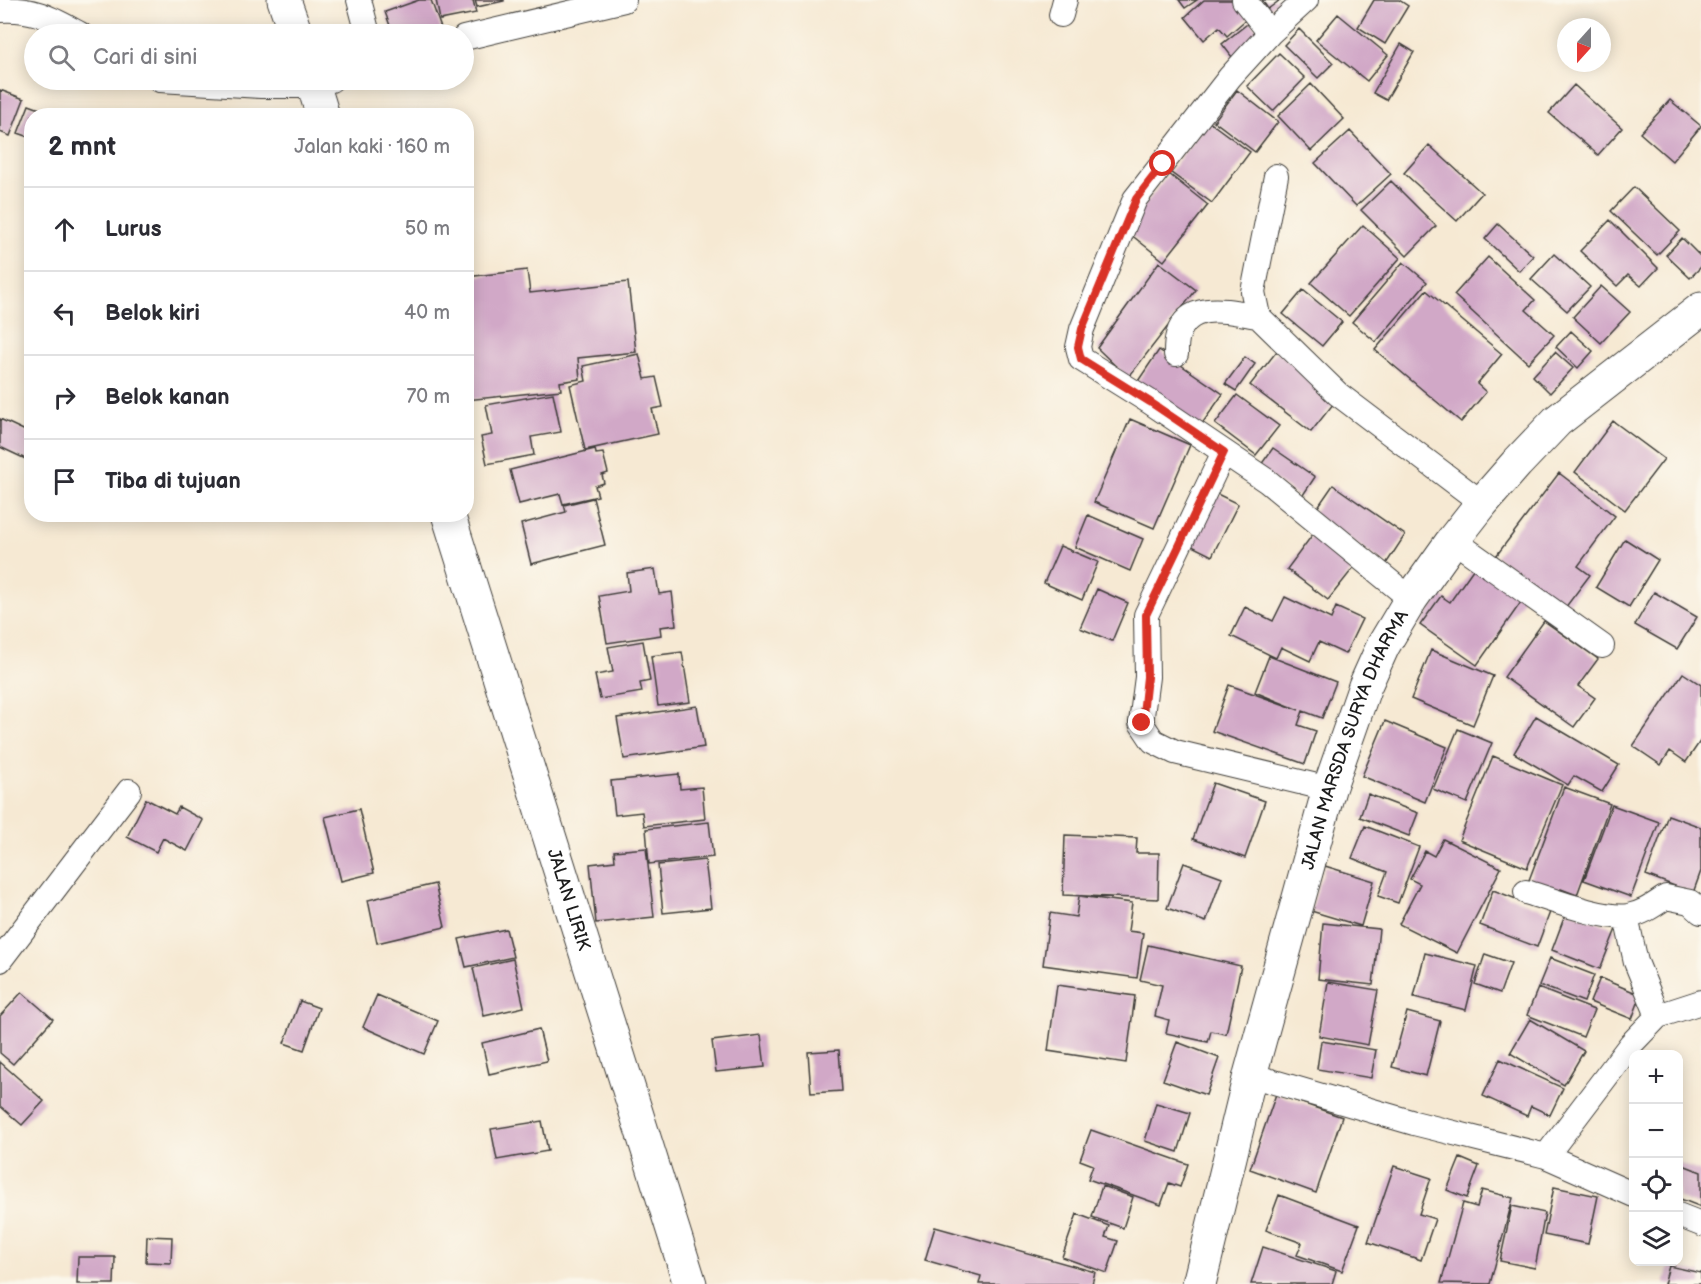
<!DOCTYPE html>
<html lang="id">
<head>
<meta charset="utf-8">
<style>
  body { margin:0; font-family:"Balsamiq Sans",sans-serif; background:#f2f2f3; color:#2b2b33 }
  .controls { position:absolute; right:18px; bottom:18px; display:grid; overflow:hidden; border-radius:12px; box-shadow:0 3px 15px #0003 }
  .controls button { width:54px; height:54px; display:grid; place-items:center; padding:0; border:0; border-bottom:2px solid #e1e1e2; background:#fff; color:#2b2b33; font:30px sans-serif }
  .compass { position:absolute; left:1557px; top:18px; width:54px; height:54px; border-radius:50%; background:#fff; box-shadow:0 3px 15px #0003; rotate:201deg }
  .stop { position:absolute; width:18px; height:18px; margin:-14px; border:4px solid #d93025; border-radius:50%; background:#fff }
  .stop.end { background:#d93025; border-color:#fff; box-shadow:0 2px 6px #0008 }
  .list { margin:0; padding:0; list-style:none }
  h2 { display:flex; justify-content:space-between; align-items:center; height:78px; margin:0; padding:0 24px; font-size:26px }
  h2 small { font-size:20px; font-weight:400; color:#7c7c81 }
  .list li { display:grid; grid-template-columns:39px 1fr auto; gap:18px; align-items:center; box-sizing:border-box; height:84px; padding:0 24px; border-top:2px solid #e1e1e2 }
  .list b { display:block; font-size:22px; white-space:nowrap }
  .list em { font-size:20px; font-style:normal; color:#7c7c81 }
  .icon { flex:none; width:33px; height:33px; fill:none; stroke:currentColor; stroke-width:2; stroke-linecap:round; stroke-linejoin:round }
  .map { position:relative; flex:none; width:1701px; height:1284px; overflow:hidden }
  .search { position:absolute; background:#fff; box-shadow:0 3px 15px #0003; left:24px; top:24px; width:450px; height:66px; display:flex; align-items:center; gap:15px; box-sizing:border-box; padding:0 21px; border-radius:33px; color:#7c7c81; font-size:22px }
  .panel { position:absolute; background:#fff; box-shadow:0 3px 15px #0003; left:24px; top:108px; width:450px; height:414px; border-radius:24px }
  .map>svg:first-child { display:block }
  .building { fill:#d1a8c7 }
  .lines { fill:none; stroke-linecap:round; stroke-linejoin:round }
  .street-casing { stroke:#3d3b37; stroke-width:26 }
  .secondary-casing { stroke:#3d3b37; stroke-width:35 }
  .highway-casing { stroke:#3d3b37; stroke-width:35 }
  .street { stroke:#fff; stroke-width:24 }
  .secondary { stroke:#fff; stroke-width:33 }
  .highway { stroke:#fff; stroke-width:33 }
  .route { stroke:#d93025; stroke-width:8 }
  .labels { text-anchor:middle; stroke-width:6; stroke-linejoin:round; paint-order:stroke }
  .street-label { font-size:18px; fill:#1c1c1c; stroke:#fbf7ec }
</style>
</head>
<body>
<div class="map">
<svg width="1701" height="1284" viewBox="0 0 1701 1284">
  <rect width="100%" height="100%" fill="#fbf7ec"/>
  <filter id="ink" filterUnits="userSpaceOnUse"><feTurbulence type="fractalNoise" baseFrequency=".0167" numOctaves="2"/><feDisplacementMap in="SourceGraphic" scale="12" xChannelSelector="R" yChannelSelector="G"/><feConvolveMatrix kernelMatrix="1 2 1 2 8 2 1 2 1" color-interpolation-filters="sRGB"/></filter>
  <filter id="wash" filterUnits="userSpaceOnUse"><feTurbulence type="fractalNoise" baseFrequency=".008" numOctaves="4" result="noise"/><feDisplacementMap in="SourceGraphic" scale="24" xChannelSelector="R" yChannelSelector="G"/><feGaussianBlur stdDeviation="1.35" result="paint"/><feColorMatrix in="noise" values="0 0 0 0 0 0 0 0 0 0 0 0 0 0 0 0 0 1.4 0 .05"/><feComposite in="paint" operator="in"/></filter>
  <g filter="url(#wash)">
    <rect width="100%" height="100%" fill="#f6e9d3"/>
    <g id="blocks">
      <path class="building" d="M419,0h12l12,34h-50l-8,-22z
        M436,0h37l3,13 -36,7z
        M475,0h29v1l-27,6z
        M1179,0h18l-12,8z
        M1204,0h30l15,17 -22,19 -8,-9 -15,13 -19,-23z
        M1262,0h18l-12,9z
        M1374,0h25l9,6 -23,38 -27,-17z
        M1338,14l50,41 -21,26 -51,-41z
        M1251,21l13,17 -29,23 -13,-17z
        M1299,29l34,34 -15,15 -34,-33z
        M1401,44l13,8 -28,48 -13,-7z
        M1279,53l26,25 -32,33 -26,-25z
        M1311,84l33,35 -33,32 -33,-35z
        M1574,85l48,43 -24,27 -49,-42z
        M0,90l24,9 -14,37 -10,-4z
        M1237,90l41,32 -23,30 -41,-31z
        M1670,100l31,26 -29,35 -32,-28z
        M29,105l27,10 -24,1v22l-14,-5z
        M1208,121l42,31 -38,51 -42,-31z
        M1350,131l41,43 -35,32 -41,-43z
        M1429,145l53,48 -25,28 -53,-48z
        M1169,174l39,31 -44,56 -39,-31z
        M1391,181l45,45 -29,30 -46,-46z
        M1634,187l46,44 -23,24 -46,-44z
        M1610,220l48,48 -17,18 -13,-11 -11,11 -37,-35z
        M1498,224l35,32 -14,15 -34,-32z
        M1363,225l37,33 -51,58 -38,-33z
        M1682,238l19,19v10l-11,11 -24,-23z
        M1554,254l36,33 -23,24 -36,-32z
        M1488,257l47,43 -9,10 28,25 -26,28 -74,-68z
        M1159,262l37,28 -68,88 -31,-30z
        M1403,262l24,20 -51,60 -24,-20z
        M527,270l3,23 98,-11 8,70 -58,6 2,21 -20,3 1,8 -95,10v-123z
        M1601,286l29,26 -29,31 -28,-26z
        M1303,290l39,32 -20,24 -39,-32z
        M1426,290l76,64 -25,30 9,8 -25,30 -86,-72z
        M1571,331l22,20 -15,17 -22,-21z
        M1159,350l64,44 -24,34 -63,-44z
        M1277,351l61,47 -27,34 -61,-47z
        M1555,352l18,16 -23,25 -17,-17z
        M639,354l6,25 11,-2 7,30 -11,2 6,25 -73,16 -15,-65 16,-4 -3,-15z
        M1245,357l10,7 -19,27 -11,-7z
        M553,393l8,39 -30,5 3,18 -47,9 -6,-27 11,-2 -6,-30z
        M1237,395l42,31 -23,29 -41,-31z
        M0,419l32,15v28l-32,-15z
        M1130,419l60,26 -36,83 -60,-26z
        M1613,421l51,38 -39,51 -50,-38z
        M1273,448l42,29 -14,21 -43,-29z
        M595,449l1,5 7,-1 5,20 -6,2 2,8 -9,3 3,10 -35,8 -3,-10 -41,10 -9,-34z
        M1559,473l56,43 -37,50 12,9 -25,33 -69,-52z
        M1333,485l72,50 -19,29 -73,-50z
        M1209,490l29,14 -26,52 -28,-14z
        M593,498l12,47 -74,19 -10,-40 45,-12 -2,-7z
        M1088,515l55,24 -13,32 -55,-24z
        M1313,534l42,32 -27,34 -41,-31z
        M1625,539l33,21 -29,47 -33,-20z
        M1060,546l38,16 -16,38 -38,-17z
        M1476,565l48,33 -47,67 -57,-40 21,-29 9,6z
        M655,569l4,25 13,-2 4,33 -16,2 1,8 -54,8 -8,-47 30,-5 -2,-18z
        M1097,589l31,14 -16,38 -32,-13z
        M1654,592l43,25 -20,32 -42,-24z
        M1285,597l46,22 5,-12 26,12 -17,35 -26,-12 -9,19 -29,-14 -5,11 -45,-22 14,-29 28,14z
        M1544,621l54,38 -20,27 17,12 -21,29 -70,-50z
        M643,641l7,40 -10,2 2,9 -42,7 -5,-24 18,-3 -5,-25z
        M1431,650l62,26 -20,49 -62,-26z
        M682,652l8,50 -32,4 -7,-50z
        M1269,656l67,26 -14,36 -19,-7 -5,14 18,6 -11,33 -93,-33 17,-46 70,25 -44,-18z
        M1683,673l18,12v55l-15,22 -16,-11 -9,14 -28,-19z
        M697,706l7,41 -80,12 -7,-41z
        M1536,716l83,49 -17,27 -28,-16 -6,9 -54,-32z
        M1385,721l62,26 -22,55 -63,-26z
        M1458,729l34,14 -25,60 -34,-14z
        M1493,756l69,29 -35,83 -68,-28z
        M679,774l1,15 22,-2 3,32 -61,7 -2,-14 -27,3 -4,-34z
        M1213,783l52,18 -20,57 -52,-19z
        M1564,787l46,17 -33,91 -16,-6 -4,11 -31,-12z
        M1368,794l50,19 -9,23 -49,-19z
        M146,799l29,15 4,-7 24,13 -16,31 -24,-13 -7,14 -29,-15z
        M1612,805l47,17 -28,75 -47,-17z
        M359,809l15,64 -33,8 -16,-64z
        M1668,815l33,12v44l-8,22 -47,-18z
        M709,822l4,35 -64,7 -3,-35z
        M1365,826l54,21 -21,56 -20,-7 9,-24 -35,-14z
        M1065,835l72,3 -1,15h23l-1,46 -95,-4z
        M1443,839l58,29 -44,85 -58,-29 21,-40 -10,-5 15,-28 9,5z
        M646,848l8,69 -58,6 -6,-59 25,-3 -1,-10z
        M705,860l6,48 -48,5 -5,-48z
        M1184,863l38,14 -16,45 -39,-14z
        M1325,866l49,15 -13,45 -50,-15z
        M435,884l10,43 -68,16 -9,-43z
        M1493,890l57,22 -13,35 -57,-22z
        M1079,896l53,7 -4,28 15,2 -6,45 -94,-13 7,-52 26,4z
        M1567,910l49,19 -16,40 -48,-19z
        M1323,923l56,6 -6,56 -55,-6z
        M506,929l7,28 -47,10 -7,-28z
        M1148,945l93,21 -15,68 -15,-3 -3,11 -42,-9 3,-13 -14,-4 7,-31 -22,-5z
        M1425,953l52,13 -11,44 -52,-13z
        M1485,954l26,9 -11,30 -25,-9z
        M1550,958l44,17 -10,27 -45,-17z
        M513,959l11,48 -40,9 -11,-48z
        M1600,978l41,17 -9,24 -42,-17z
        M1328,982l50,8 -10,55 -49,-9z
        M1057,985l78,11 -9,67 -78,-12z
        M1538,988l56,22 -11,27 -56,-22z
        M22,992l31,27 -40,45 -13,-11v-37z
        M377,995l61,26 -14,33 -61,-27z
        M300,1001l19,7 -15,42 -20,-7z
        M1407,1012l33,9 -14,55 -34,-9z
        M1530,1019l54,32 -20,34 -54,-32z
        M539,1029l8,32 -58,13 -7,-31z
        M761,1035l4,32 -49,5 -4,-31z
        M1321,1041l55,9 -5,28 -54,-9z
        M1177,1042l42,16 -13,37 -43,-15z
        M839,1050l3,41 -31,2 -3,-41z
        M1500,1059l63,29 -13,27 -19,-9 -4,10 -44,-20z
        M0,1062l44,39 -22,24 -22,-19z
        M1276,1094l66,23 -26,76 -66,-24z
        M1156,1103l34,10 -12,39 -33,-11z
        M542,1121l6,30 -51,9 -6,-31z
        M1091,1130l97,34 -8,23 -11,-4 -8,22 -73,-26 5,-14 -13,-5z
        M1460,1158l19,8 -12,32 -20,-8z
        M1678,1163l23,9v35l-23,-9z
        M1394,1166l37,12 -12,36 16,5 -14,41 -53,-18z
        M1102,1186l31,11 -10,31 -31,-11z
        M1554,1187l44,9 -10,48 -44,-9z
        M1482,1190l31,8 -23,86 -49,-1 22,-80 14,4z
        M1279,1195l80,30 -17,46 -45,-16 5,-12 -36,-13z
        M1512,1206l33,7 -10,55 -35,-7z
        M1077,1214l32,12 -4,11 13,4 -11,32 -45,-16z
        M935,1227l160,45 -3,12h-113l2,-8 -56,-16z
        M147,1236l25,1 -1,26 -25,-1z
        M1263,1247l73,24 -4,13h-81z
        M78,1257h37l-1,27h-37z
        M1669,1266l32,7v11h-37z"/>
    </g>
  </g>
  <g filter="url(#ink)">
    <use href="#blocks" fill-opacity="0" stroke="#3d3b37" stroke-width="1.5"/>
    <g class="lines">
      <g class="street-casing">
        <path id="street" d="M359,0l9,34
          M1244,0l26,33 36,-33
          M0,10c35,-2 50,8 80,24
          M1061,15l4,-15
          M1270,33l-40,44 -95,122 -53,130 -4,18 3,12 69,43 117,79 144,118
          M464,38l160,-38
          M160,80l101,6h53l17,-6
          M1276,176l-23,116 5,24 80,78 144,109
          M1176,354c0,-6 0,-13 2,-19 11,-36 53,-23 80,-19
          M1224,452l-78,163 1,62 -6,46 12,18 22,11 154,37
          M1453,540l149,106
          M1526,892c23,7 79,28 102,24 14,-2 26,-11 38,-19l24,5 11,10
          M1626,917l10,45 22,54
          M0,960l129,-169
          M1250,1075l164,48 132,33 88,39
          M1546,1156l85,-112 27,-28 43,-14
          M1678,1215l23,9"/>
      </g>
      <g class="secondary-casing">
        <g id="secondary">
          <path d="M284,0l12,34"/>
          <path d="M312,80l11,36"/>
          <path id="s1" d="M448,514l242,770"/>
        </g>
      </g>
      <g class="highway-casing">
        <g id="highway">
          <path id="s2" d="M1199,1284l51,-209 79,-286 36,-103 18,-40 28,-47 42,-59 29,-37 35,-40 40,-42 144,-112"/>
        </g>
      </g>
      <use href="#street" class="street"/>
      <use href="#secondary" class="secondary"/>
      <use href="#highway" class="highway"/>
    </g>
  </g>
  <g class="lines" filter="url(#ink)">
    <path class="route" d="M1142,723l5,-46 -1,-62 78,-163 -74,-50 -69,-43 -3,-12 4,-18 54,-130 27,-35"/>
  </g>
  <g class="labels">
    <g class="street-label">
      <text dy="6" stroke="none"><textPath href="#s2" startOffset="567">JALAN MARSDA SURYA DHARMA</textPath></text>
      <text dy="6" stroke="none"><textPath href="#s1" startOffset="404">JALAN LIRIK</textPath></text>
    </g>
  </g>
</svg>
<div class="controls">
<button>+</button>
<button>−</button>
<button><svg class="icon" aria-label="locate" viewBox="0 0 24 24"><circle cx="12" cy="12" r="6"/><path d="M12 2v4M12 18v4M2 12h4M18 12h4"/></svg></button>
<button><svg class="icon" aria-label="layers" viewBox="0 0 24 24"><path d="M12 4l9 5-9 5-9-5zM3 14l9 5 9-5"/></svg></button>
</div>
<svg class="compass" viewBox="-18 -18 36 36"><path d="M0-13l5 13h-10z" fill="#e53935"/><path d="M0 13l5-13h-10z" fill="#7c7c81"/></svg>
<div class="stop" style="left:1163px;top:164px"></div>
<div class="stop end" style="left:1142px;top:723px"></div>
<div class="search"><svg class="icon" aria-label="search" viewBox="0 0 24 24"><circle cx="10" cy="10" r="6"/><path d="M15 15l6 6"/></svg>Cari di sini</div>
<section class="panel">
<h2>2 mnt<small>Jalan kaki · 160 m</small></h2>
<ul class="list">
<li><svg class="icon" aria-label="ahead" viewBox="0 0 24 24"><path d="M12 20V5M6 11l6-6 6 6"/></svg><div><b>Lurus</b></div><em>50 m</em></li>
<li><svg class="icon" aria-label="left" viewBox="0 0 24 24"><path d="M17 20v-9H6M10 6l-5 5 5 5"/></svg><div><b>Belok kiri</b></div><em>40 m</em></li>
<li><svg class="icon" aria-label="right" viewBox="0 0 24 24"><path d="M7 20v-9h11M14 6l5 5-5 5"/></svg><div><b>Belok kanan</b></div><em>70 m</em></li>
<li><svg class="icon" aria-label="arrive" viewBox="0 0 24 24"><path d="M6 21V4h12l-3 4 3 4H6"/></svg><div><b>Tiba di tujuan</b></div></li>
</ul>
</section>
</div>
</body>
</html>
